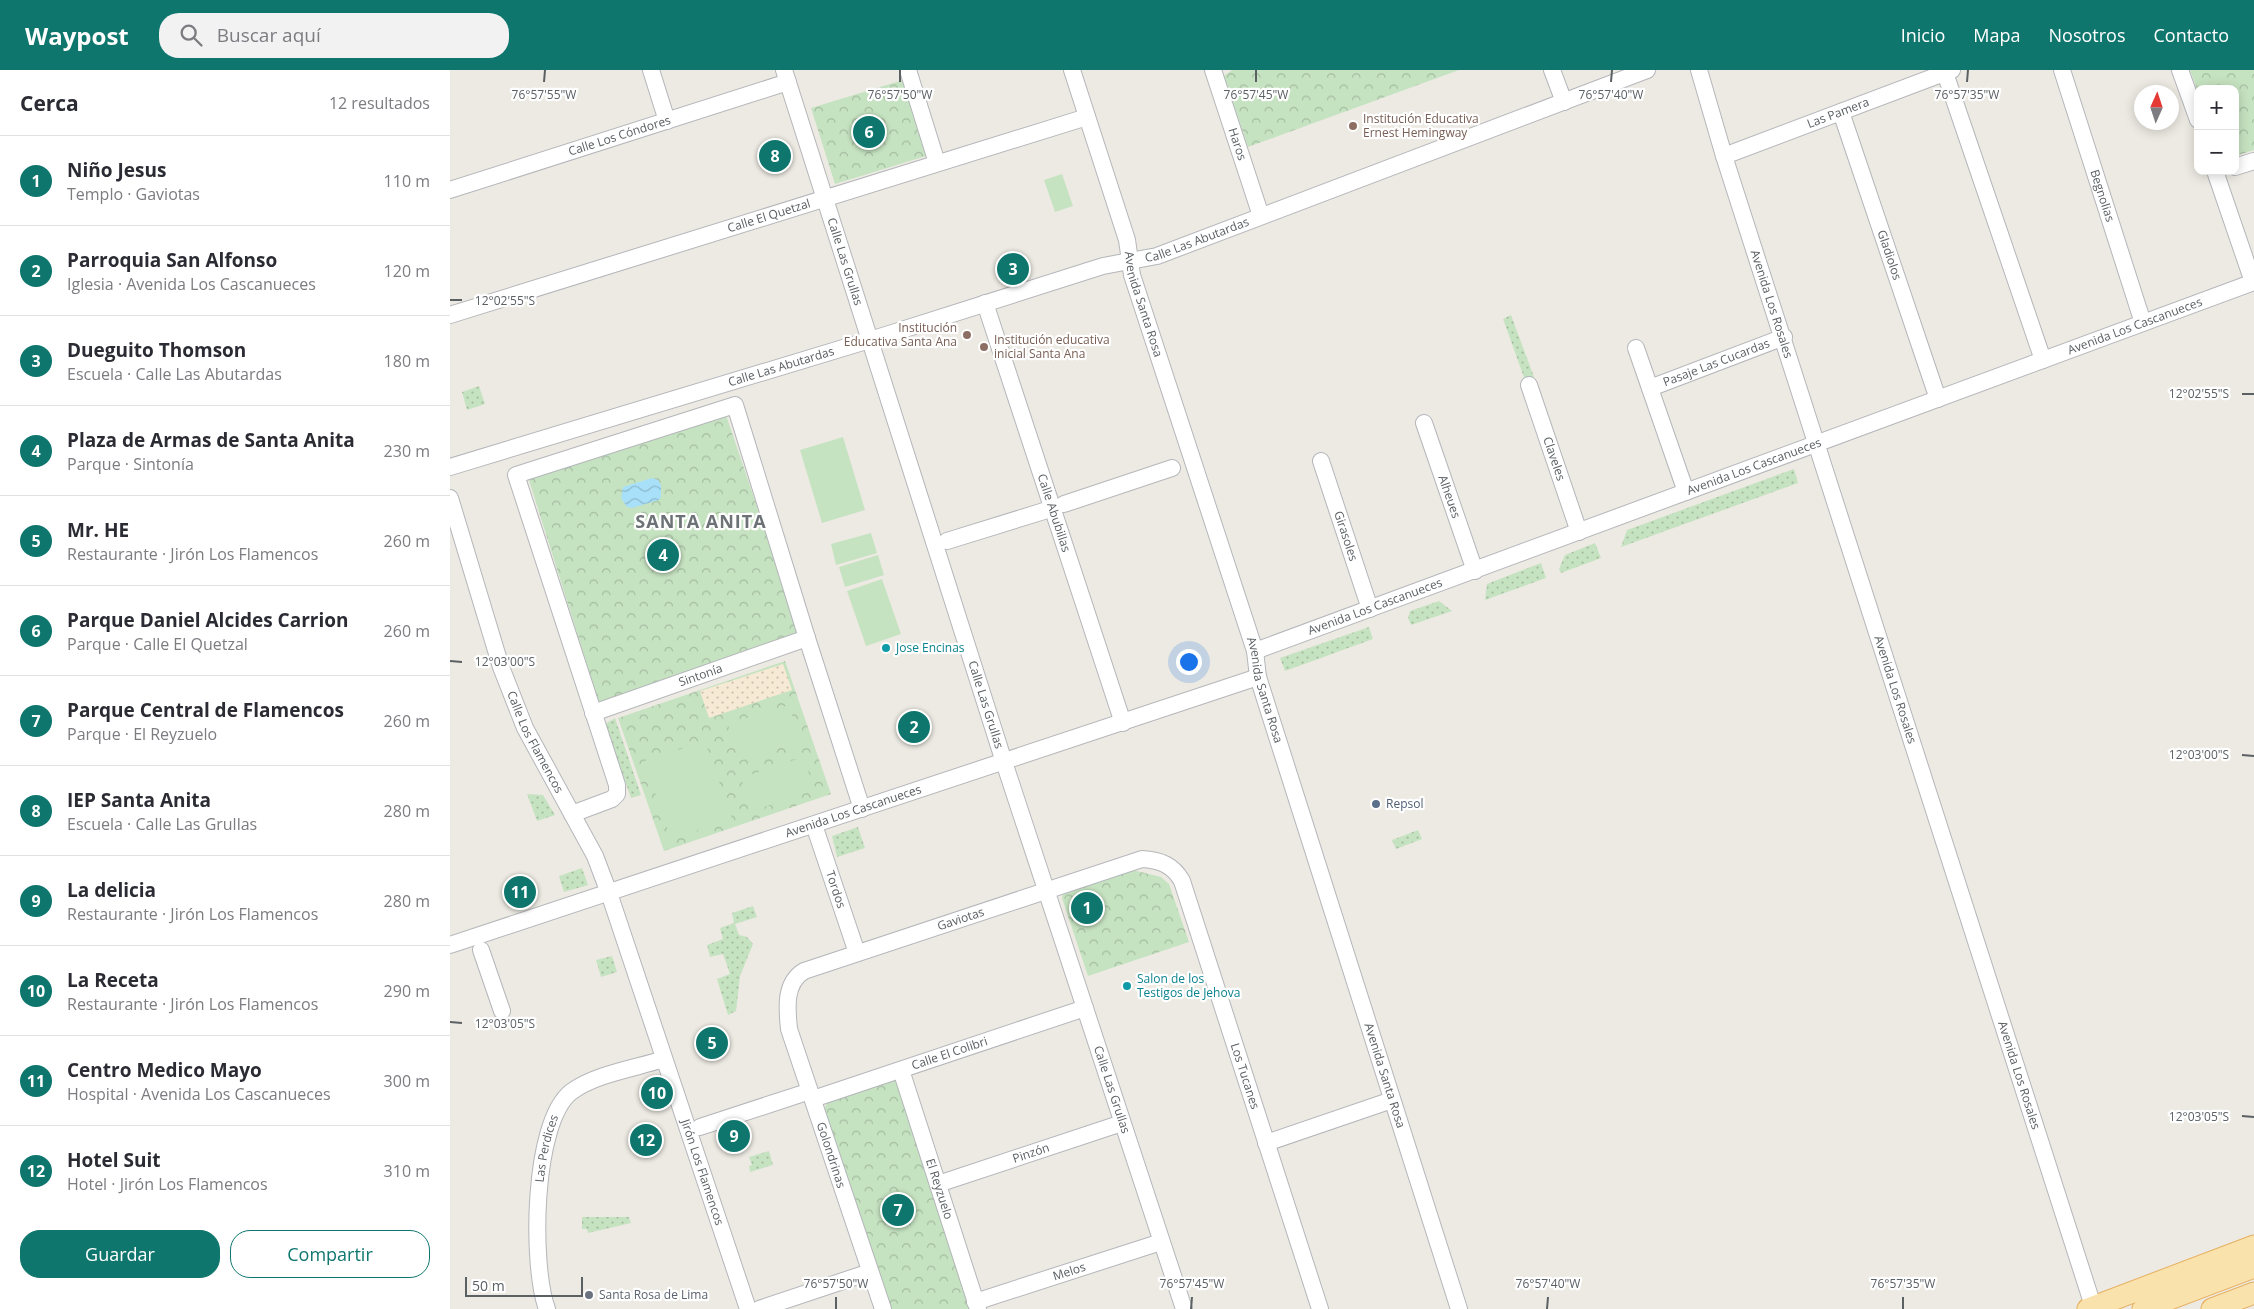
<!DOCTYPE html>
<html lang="es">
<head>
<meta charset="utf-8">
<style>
  body { margin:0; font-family:"Open Sans",sans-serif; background:#f2f2f3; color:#2b2b33 }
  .controls { position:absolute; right:15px; top:15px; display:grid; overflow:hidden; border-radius:10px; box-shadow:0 2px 12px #0003 }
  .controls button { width:45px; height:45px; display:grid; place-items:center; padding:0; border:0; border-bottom:1px solid #e1e1e2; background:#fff; color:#2b2b33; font:25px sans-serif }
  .compass { position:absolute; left:1684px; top:15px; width:45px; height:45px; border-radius:50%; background:#fff; box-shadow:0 2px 12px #0003; rotate:3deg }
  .scale { position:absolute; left:15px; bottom:12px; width:118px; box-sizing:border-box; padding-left:5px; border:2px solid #5b6063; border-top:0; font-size:14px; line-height:18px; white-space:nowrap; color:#5b6063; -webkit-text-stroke:4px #fff; paint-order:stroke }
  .you { position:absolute; left:738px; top:591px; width:18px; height:18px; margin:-12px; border:4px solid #fff; border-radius:50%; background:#1a73e8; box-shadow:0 0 0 8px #1a73e833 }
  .badge { display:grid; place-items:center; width:32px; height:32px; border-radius:50%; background:#0f766e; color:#fff; font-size:16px; font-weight:700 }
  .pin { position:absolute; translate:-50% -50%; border:2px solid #fff; box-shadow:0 1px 5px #0006 }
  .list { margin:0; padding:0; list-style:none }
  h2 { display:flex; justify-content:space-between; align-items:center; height:65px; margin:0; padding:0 20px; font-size:21px }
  h2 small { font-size:16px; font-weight:400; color:#7c7c81 }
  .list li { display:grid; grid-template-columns:32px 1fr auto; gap:15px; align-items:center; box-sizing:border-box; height:90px; padding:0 20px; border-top:1px solid #e1e1e2 }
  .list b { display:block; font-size:19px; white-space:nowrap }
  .list p { margin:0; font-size:16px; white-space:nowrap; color:#7c7c81 }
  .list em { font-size:16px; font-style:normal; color:#7c7c81 }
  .actions { display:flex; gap:10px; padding:15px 20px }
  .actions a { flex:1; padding:11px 0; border:1px solid #0f766e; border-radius:20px; text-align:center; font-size:18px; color:#0f766e }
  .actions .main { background:#0f766e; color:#fff }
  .icon { flex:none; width:28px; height:28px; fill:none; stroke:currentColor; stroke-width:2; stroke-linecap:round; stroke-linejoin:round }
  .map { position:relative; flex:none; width:1804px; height:1239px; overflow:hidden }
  header { display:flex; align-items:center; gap:30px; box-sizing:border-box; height:70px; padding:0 25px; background:#0f766e; color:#fff }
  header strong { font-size:24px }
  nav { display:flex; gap:28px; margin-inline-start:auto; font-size:18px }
  .search { width:350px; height:45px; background:#f2f2f3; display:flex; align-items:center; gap:12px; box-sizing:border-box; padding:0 18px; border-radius:20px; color:#7c7c81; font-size:19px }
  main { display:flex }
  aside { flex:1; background:#fff }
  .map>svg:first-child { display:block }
  .grass { fill:url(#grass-dots) }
  .forest { fill:url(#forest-crowns) }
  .sand { fill:url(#sand-dots) }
  .pitch { fill:#c6e3c1 }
  .water { fill:url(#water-waves) }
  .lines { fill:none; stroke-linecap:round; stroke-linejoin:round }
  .minor-casing { stroke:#b4b6ba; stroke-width:18 }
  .major-casing { stroke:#e7b062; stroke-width:23 }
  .minor { stroke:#fff; stroke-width:16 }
  .major { stroke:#f9e2ac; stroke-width:21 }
  .ticks { fill:none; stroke:#5b6063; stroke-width:2 }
  .education-dot { fill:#8d6e63; stroke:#fff; stroke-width:2 }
  .culture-dot { fill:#0f9aa8; stroke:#fff; stroke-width:2 }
  .service-dot { fill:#5c6f8a; stroke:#fff; stroke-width:2 }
  .worship-dot { fill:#6b7280; stroke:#fff; stroke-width:2 }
  .labels { text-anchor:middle; stroke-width:4.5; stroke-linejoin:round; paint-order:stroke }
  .street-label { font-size:12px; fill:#5b6063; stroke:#fff }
  .education-label { font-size:12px; fill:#785e54; stroke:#fff; text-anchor:start }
  .culture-label { font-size:12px; fill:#0d838f; stroke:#fff; text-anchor:start }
  .service-label { font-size:12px; fill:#4e5e75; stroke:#fff; text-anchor:start }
  .worship-label { font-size:12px; fill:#5b616d; stroke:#fff; text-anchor:start }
  .district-label { font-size:18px; font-weight:bold; letter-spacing:1px; fill:#6c7275; stroke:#fff }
  .ticks-label { font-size:12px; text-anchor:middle; fill:#5b6063; stroke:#fff; stroke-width:4.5; stroke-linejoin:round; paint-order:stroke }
</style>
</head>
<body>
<header>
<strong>Waypost</strong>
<div class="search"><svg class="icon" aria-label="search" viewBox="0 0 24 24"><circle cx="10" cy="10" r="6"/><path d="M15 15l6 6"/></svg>Buscar aquí</div>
<nav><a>Inicio</a><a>Mapa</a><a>Nosotros</a><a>Contacto</a></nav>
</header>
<main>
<aside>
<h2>Cerca<small>12 resultados</small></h2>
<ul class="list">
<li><span class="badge">1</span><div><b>Niño Jesus</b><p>Templo · Gaviotas</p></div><em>110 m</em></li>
<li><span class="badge">2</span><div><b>Parroquia San Alfonso</b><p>Iglesia · Avenida Los Cascanueces</p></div><em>120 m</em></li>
<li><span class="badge">3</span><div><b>Dueguito Thomson</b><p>Escuela · Calle Las Abutardas</p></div><em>180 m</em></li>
<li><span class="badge">4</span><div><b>Plaza de Armas de Santa Anita</b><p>Parque · Sintonía</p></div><em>230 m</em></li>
<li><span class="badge">5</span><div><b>Mr. HE</b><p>Restaurante · Jirón Los Flamencos</p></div><em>260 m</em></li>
<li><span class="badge">6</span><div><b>Parque Daniel Alcides Carrion</b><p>Parque · Calle El Quetzal</p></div><em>260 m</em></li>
<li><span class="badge">7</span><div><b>Parque Central de Flamencos</b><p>Parque · El Reyzuelo</p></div><em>260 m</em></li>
<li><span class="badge">8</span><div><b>IEP Santa Anita</b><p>Escuela · Calle Las Grullas</p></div><em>280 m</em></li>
<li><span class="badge">9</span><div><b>La delicia</b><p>Restaurante · Jirón Los Flamencos</p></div><em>280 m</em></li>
<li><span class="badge">10</span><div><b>La Receta</b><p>Restaurante · Jirón Los Flamencos</p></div><em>290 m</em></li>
<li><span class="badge">11</span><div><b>Centro Medico Mayo</b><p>Hospital · Avenida Los Cascanueces</p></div><em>300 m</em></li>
<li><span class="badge">12</span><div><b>Hotel Suit</b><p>Hotel · Jirón Los Flamencos</p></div><em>310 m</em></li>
</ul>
<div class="actions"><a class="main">Guardar</a><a>Compartir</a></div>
</aside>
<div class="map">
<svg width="1804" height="1239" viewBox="0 0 1804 1239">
  <defs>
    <pattern id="grass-dots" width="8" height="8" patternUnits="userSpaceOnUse" patternTransform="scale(1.25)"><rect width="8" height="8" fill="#c6e3c1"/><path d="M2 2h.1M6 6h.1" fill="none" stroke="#a4bba0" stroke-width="1.8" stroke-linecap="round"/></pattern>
    <pattern id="forest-crowns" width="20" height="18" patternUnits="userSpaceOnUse" patternTransform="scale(1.25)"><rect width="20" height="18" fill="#c6e3c1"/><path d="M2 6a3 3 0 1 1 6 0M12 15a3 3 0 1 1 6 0" fill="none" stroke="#a4bba0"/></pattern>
    <pattern id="sand-dots" width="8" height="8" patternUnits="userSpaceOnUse" patternTransform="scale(1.25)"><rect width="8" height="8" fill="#f7ead4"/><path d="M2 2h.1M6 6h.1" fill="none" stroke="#cbc1b0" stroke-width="1.8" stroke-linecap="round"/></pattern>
    <pattern id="water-waves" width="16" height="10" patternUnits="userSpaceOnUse" patternTransform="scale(1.25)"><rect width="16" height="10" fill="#a8e0f9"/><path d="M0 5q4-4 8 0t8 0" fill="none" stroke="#8cb9cd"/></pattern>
  </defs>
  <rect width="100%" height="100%" fill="#edeae3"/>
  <path class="grass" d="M1061,245l23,62 -9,3 -22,-61z
    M29,316l6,18 -18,6 -5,-18z
    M1344,399l4,14 -177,64 6,-17z
    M1145,473l6,15 -40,15 -2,-4 6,-14z
    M1091,493l5,15 -61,22 2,-16z
    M989,531l13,10 -41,14 -3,-7 2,-7z
    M919,557l4,12 -88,32 -5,-13z
    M165,648l26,77 -10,3 -26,-74z
    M77,724l16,1 12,20 -18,6z
    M408,757l7,21 -28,9 -5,-21z
    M968,760l4,9 -26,10 -4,-9z
    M132,798l6,17 -24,7 -5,-16z
    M303,836l4,11 -22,7 4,11 8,2 6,7 -13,32 -4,35 -8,4 -11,-36 13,-5 -7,-20 -13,3 -3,-12 16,-6 -3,-11 14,-5 -2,-10z
    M162,886l5,16 -16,5 -5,-17z
    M319,1081l4,14 -23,7 -1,-6 3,-1 -3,-8z
    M132,1147h47l2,6 -43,10 -1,-4h-5z"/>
  <path class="forest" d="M782,0h227l-211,77 -24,-71z
    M1740,0h64v80l-19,6v-67h-37v3z
    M453,10l23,76 -91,28 -24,-76z
    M276,345l74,218 -201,70 -71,-226z
    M335,591l46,133 -167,57 -46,-133z
    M683,800l28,7 8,7 20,58 -101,34 -26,-78 1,-5z
    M440,1008l9,3 73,228h-83l-66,-197 5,-12z"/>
  <path class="sand" d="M333,594l9,26 -83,28 -9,-27z"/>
  <path class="pitch" d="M612,104l11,32 -18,6 -11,-32z
    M393,367l22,73 -43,13 -22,-73z
    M421,463l6,20 -41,12 -5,-21z
    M428,485l6,20 -39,12 -6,-20z
    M432,509l19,55 -35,12 -19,-55z
    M339,635l11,36 -61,20 -11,-37z
    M255,671l27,78 -61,20 -27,-78z
    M353,687l12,33 -63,21 -11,-33z"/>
  <path class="water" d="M202,408l6,2 3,5v12l-2,3 -27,8 -5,-1 -6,-9 2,-11z"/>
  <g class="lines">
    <g class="minor-casing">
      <g id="minor">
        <path d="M201,0l16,51"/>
        <path id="s1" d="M334,0l220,692 180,547"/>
        <path d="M458,0l29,93"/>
        <path id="s2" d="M622,0l55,170 5,35 123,376 3,26 201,632"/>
        <path id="s3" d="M763,0l48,146"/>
        <path d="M1102,0l12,32"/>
        <path id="s4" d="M1249,0l25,86 370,1153"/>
        <path id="s5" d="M1612,0l81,253"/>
        <path d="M1730,0l18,50"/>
        <path d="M1495,3l98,287"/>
        <path id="s6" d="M1391,42l97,287"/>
        <path id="s7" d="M1274,86l228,-86"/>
        <path d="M1785,97l19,-6"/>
        <path d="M1765,101l38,111"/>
        <path id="s8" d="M0,120l338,-108"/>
        <path id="s9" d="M535,233l138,420"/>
        <path id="s10" d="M0,245l637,-198"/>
        <path d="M1186,278l50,144"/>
        <path id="s11" d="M1079,315l50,147"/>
        <path id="s12" d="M1200,318l134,-51"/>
        <path id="s13" d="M974,353l51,148"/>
        <path id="s14" d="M871,391l49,148"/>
        <path id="s15" d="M0,397l436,-132 217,-69 54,-10 490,-186"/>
        <path id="s16" d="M0,428l51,169 24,61 70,128 14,37 139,416"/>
        <path d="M614,434l108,-36"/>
        <path d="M497,471l97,-30"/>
        <path id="s17" d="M805,581l999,-369"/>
        <path id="s18" d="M143,643l214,-75"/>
        <path d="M122,744l40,-15 5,-5v-9l-101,-310 219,-70 72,233 55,171"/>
        <path id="s19" d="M364,755l43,128"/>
        <path id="s20" d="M0,875l808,-268"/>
        <path d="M31,880l21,61"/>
        <path id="s21" d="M451,1000l77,239"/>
        <path id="s22" d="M363,1029l272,-91"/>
        <path d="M250,1057l101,-33"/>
        <path d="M816,1073l126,-43"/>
        <path id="s23" d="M488,1114l184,-61"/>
        <path id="s24" d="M525,1232l186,-60"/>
        <path id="s25" d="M97,1239c-16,-43 -15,-186 24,-217 24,-18 65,-24 93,-33"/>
        <path d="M309,1239l111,-37"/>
        <path id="s26" d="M433,1239l-94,-280c-2,-20 -5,-46 15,-58l338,-112c18,1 31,6 40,22l138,428"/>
      </g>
    </g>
    <g class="major-casing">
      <path id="major" d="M1638,1239l166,-63
        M1693,1239l111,-42
        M1762,1239l42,-16"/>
    </g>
    <use href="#minor" class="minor"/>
    <use href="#major" class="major"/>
  </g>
  <path class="ticks" d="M94,12l1,-12M450,12v-12M806,12v-12M1161,12l1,-12M1517,12l1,-12M0,230h12M1792,324h12M0,591l12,1M1792,685l12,1M0,952l12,1M1792,1046l12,1M386,1239v-12M741,1239l1,-12M1097,1239l1,-12M1453,1239v-12"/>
  <g class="education-dot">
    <circle cx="903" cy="56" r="5"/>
    <circle cx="517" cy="265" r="5"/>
    <circle cx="534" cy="277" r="5"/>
  </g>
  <g class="culture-dot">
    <circle cx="436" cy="578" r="5"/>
    <circle cx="677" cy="916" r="5"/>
  </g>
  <circle class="service-dot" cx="926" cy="734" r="5"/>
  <circle class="worship-dot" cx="139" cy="1225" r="5"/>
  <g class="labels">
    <g class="street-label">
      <text dy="4" stroke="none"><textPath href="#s7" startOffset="122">Las Pamera</textPath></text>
      <text dy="4" stroke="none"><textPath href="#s8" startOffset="178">Calle Los Cóndores</textPath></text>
      <text dy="4" stroke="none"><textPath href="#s3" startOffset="78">Haros</textPath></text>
      <text dy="4" stroke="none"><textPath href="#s5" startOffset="132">Begnolias</textPath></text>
      <text dy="4" stroke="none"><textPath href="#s10" startOffset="334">Calle El Quetzal</textPath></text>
      <text dy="4" stroke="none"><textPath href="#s15" startOffset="781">Calle Las Abutardas</textPath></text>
      <text dy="4" stroke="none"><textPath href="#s6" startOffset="151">Gladiolos</textPath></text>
      <text dy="4" stroke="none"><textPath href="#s1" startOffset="201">Calle Las Grullas</textPath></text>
      <text dy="4" stroke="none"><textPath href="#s2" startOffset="245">Avenida Santa Rosa</textPath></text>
      <text dy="4" stroke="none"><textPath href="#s4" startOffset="245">Avenida Los Rosales</textPath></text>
      <text dy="4" stroke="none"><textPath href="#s17" startOffset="938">Avenida Los Cascanueces</textPath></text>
      <text dy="4" stroke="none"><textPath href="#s12" startOffset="71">Pasaje Las Cucardas</textPath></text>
      <text dy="4" stroke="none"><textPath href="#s15" startOffset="346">Calle Las Abutardas</textPath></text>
      <text dy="4" stroke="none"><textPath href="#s11" startOffset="78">Claveles</textPath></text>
      <text dy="4" stroke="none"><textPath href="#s17" startOffset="532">Avenida Los Cascanueces</textPath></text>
      <text dy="4" stroke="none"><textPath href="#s13" startOffset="78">Alheues</textPath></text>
      <text dy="4" stroke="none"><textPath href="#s9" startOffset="221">Calle Abubillas</textPath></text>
      <text dy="4" stroke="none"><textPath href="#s14" startOffset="79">Girasoles</textPath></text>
      <text dy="4" stroke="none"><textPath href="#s17" startOffset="128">Avenida Los Cascanueces</textPath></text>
      <text dy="4" stroke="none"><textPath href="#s18" startOffset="114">Sintonía</textPath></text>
      <text dy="4" stroke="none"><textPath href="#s2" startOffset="650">Avenida Santa Rosa</textPath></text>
      <text dy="4" stroke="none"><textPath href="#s4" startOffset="650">Avenida Los Rosales</textPath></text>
      <text dy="4" stroke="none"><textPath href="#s1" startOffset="666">Calle Las Grullas</textPath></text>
      <text dy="4" stroke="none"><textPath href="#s16" startOffset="259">Calle Los Flamencos</textPath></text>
      <text dy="4" stroke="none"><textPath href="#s20" startOffset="425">Avenida Los Cascanueces</textPath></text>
      <text dy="4" stroke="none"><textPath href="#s19" startOffset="68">Tordos</textPath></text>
      <text dy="4" stroke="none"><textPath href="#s26" startOffset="524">Gaviotas</textPath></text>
      <text dy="4" stroke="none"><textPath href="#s22" startOffset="144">Calle El Colibri</textPath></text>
      <text dy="4" stroke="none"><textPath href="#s4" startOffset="1055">Avenida Los Rosales</textPath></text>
      <text dy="4" stroke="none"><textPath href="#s26" startOffset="968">Los Tucanes</textPath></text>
      <text dy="4" stroke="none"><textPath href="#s2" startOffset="1054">Avenida Santa Rosa</textPath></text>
      <text dy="4" stroke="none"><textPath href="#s1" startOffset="1071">Calle Las Grullas</textPath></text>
      <text dy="4" stroke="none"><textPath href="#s25" startOffset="162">Las Perdices</textPath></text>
      <text dy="4" stroke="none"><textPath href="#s23" startOffset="98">Pinzón</textPath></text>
      <text transform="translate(381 1085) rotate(72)" y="4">Golondrinas</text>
      <text dy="4" stroke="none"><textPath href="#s16" startOffset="722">Jirón Los Flamencos</textPath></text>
      <text dy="4" stroke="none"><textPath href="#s21" startOffset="125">El Reyzuelo</textPath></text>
      <text dy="4" stroke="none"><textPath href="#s24" startOffset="99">Melos</textPath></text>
    </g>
    <g class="education-label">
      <text x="913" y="53">Institución Educativa<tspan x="913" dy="14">Ernest Hemingway</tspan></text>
      <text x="507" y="262" text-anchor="end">Institución<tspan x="507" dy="14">Educativa Santa Ana</tspan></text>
      <text x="544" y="274">Institución educativa<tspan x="544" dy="14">inicial Santa Ana</tspan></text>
    </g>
    <g class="culture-label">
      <text x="446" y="582">Jose Encinas</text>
      <text x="687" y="913">Salon de los<tspan x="687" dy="14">Testigos de Jehova</tspan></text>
    </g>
    <g class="service-label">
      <text x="936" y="738">Repsol</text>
    </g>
    <g class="worship-label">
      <text x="149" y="1229">Santa Rosa de Lima</text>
    </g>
    <g class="district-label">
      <text x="251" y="458">SANTA ANITA</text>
    </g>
  </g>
  <g class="ticks-label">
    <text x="94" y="29">76°57'55"W</text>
    <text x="450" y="29">76°57'50"W</text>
    <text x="806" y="29">76°57'45"W</text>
    <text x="1161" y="29">76°57'40"W</text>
    <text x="1517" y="29">76°57'35"W</text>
    <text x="55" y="235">12°02'55"S</text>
    <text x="1749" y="328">12°02'55"S</text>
    <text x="55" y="596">12°03'00"S</text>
    <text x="1749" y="689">12°03'00"S</text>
    <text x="55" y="958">12°03'05"S</text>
    <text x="1749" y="1051">12°03'05"S</text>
    <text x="386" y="1218">76°57'50"W</text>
    <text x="742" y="1218">76°57'45"W</text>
    <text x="1098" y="1218">76°57'40"W</text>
    <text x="1453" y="1218">76°57'35"W</text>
  </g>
</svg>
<div class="controls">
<button>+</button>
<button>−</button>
</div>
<svg class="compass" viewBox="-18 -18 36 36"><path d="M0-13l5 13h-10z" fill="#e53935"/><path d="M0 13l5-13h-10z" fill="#7c7c81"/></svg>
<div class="scale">50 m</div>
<div class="you"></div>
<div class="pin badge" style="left:637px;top:838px">1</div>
<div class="pin badge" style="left:464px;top:657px">2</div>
<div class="pin badge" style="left:563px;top:199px">3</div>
<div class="pin badge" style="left:213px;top:485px">4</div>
<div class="pin badge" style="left:262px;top:973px">5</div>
<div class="pin badge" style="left:419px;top:62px">6</div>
<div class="pin badge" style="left:448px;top:1140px">7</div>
<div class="pin badge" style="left:325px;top:86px">8</div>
<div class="pin badge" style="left:284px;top:1066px">9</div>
<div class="pin badge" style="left:207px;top:1023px">10</div>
<div class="pin badge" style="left:70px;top:822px">11</div>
<div class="pin badge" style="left:196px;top:1070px">12</div>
</div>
</main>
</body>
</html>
